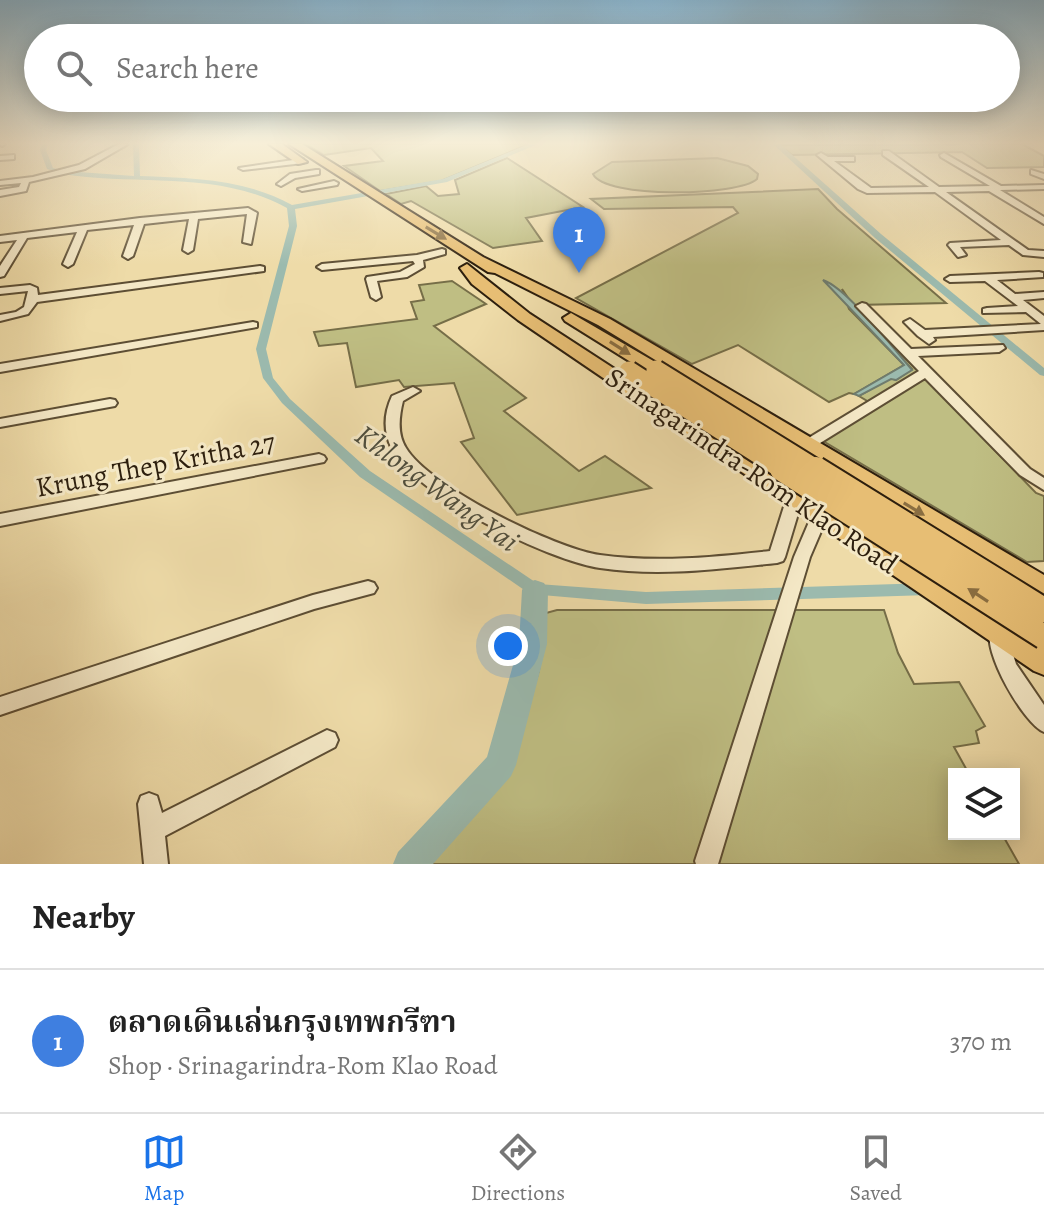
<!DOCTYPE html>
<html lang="en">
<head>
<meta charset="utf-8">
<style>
  body { margin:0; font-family:Alegreya,"Noto Serif Thai",serif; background:#f2f2f2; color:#222 }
  .controls { position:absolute; right:24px; bottom:24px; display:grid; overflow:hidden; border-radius:0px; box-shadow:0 4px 20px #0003 }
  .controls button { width:72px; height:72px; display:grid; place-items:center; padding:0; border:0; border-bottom:2px solid #e0e0e0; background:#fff; color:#222; font:40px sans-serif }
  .you { position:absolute; left:508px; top:646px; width:28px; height:28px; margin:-20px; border:6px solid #fff; border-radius:50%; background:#1a73e8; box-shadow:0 0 0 12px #1a73e833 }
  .badge { display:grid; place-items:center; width:52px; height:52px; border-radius:50%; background:#1a73e8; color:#fff; font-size:26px; font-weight:700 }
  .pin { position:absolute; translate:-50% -66px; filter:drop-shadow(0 2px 4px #0008) }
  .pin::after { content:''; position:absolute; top:42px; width:28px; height:24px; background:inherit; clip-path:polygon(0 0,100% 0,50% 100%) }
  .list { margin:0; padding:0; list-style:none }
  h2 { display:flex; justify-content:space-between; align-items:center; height:104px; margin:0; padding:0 32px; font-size:34px }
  h2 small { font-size:26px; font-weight:400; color:#767676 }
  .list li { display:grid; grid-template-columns:52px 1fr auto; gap:24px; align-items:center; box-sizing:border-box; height:144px; padding:0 32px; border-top:2px solid #e0e0e0 }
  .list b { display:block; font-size:30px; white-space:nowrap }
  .list p { margin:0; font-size:26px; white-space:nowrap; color:#767676 }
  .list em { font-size:26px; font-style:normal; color:#767676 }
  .icon { flex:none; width:44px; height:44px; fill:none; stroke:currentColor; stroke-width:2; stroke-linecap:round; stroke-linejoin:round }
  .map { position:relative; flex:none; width:1044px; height:864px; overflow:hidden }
  .search { position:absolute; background:#fff; box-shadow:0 4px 20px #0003; left:24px; right:24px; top:24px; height:88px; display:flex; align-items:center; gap:20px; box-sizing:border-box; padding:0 28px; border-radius:44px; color:#767676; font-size:30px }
  .sheet { height:248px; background:#fff }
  nav { display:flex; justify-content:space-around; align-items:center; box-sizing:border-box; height:112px; border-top:2px solid #e0e0e0; background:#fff; font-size:22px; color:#767676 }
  nav a { display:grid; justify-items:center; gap:4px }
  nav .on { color:#1a73e8 }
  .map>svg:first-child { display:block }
  .green { fill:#bfbe83; stroke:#766e48; stroke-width:2 }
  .water { fill:#9bbaae; stroke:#6f7c6e; stroke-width:2 }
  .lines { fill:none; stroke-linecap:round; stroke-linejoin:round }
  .canal { fill:#9bbaae; fill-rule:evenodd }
  .river { fill:#9bbaae; fill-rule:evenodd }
  .street-casing { stroke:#5d4e34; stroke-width:4 }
  .primary-casing { stroke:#2d1f0e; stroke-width:4 }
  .street { fill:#f4e8c6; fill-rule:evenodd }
  .primary { fill:#e7be74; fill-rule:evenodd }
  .primary-bridge-far1-casing { stroke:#2d1f0e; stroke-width:23; stroke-linecap:butt }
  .primary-bridge-casing { stroke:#2d1f0e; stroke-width:28; stroke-linecap:butt }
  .primary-bridge-far1 { stroke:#e7be74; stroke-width:19 }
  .primary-bridge { stroke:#e7be74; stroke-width:24 }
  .oneway { fill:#8a6e41 }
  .labels { text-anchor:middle; stroke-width:6; stroke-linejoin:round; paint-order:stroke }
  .street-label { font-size:28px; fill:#2d1f0e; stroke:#f4e8c6 }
  .water-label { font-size:30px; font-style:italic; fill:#4e4e3e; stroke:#f4e8c6 }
</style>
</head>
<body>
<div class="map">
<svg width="1044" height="864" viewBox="0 0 1044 864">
  <rect width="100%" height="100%" fill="#eedba8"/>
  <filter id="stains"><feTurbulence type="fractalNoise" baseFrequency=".0025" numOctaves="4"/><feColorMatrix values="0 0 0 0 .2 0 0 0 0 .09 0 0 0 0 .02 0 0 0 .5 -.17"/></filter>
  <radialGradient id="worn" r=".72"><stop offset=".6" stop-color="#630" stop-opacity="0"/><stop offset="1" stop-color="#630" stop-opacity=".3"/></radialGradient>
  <path class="green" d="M306,144h223l-88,37 -61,10 -36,-25 39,-5 -12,-13 -47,7z
    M1022,144l22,12v11l-57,1 -25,-16 -170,3 -13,-10z
    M507,158l76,49 -57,11 16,23 -49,7 -82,-47 -10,3 -15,-10 40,-8 12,10 21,-2 -4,-14z
    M717,158l31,8 10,8 -1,5c-18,17 -152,20 -164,-5l19,-12z
    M818,189l19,20 109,94 -89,2 62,66 -50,31 -10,-6 32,-18 5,2 16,-11 -59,-64 -11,-16 7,20 55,56 -50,29 -5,-1 -20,9 -91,-57 -46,19 -116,-66 162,-85 -5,-6 -129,2 -13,-10z
    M452,281l34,23 -52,22 92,72 -22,13 75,60 26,-15 46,32 -134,27 -56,-73 13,-4 -20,-55 -50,4 -5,-7 -43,7 -9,-44 -28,3 -5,-14 103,-13 -6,-17 13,-2 -5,-15z
    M925,378l111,115 8,3v65l-17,1 -204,-121z
    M557,610h327l14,43 16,31 45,-2 26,44 -9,5 3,12 -25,4 15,27h-15v60h48l17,30h-590l83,-101 27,-93 7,-57z"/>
  <path class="water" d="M823,280c24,8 70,68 89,90l-16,10 -5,-1 -32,17 -5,-2 50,-29z"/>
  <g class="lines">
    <path class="canal" d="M42,144h6l-2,6 7,18 12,3 69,5 -1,-32h6l1,32c52,2 106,3 152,29l151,-26 86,-35h9l-91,38 -152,27 2,17 -31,123 7,29 17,21 80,72 168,113 108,8 283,-9 5,2 3,4 -3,4 -5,2 -283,9 -116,-10 -170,-117 -78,-74 -19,-25 -7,-29 33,-123 -2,-18c-68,-38 -150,-22 -224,-34l-16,-5 -7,-19z
      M773,144h7l101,90 163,134v8l-4,-1 -165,-137z"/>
    <path class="river" d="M535,580l9,3 4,7 -1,54 -31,121 -5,11 -78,88h-40l5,-12 89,-95 32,-113 3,-54 4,-7z"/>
    <g class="street-casing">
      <path id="street" d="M0,144h5l-3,2z
        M119,144h9l-43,25 -56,13 -3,9 -26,5v-6l19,-3 2,-4 -21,2v-4l33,-4 46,-12z
        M883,151h6l50,36 51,-1 -49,-29 -1,-2 4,-2 57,33 43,-1v4l-44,1 44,27v7l-55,-33 -43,1 82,58 16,1v6l-21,-2 -14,-10 -49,2 6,8 -8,2 -10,-12 2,-2 51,-3 -66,-48 -68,1 -9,-4 -41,-34 4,-2 7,4h26v4h-20l37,27 58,-1 -46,-32z
        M14,155v4l-14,1v-4z
        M300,159h3v4l-60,7 -4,-2z
        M316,170h3v4l-24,4 -14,8 -4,-2 13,-10z
        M1031,170l13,4v5l-13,-5z
        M334,181l4,2 -1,2 -35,6 -4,-2z
        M248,208l9,5 -6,31 -8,-2 4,-28 -49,5 -5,31 -5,3 -5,-3 6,-31 -45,5 -11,32 -5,3 -5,-3 11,-31 -47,5 -14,34 -5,3 -5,-3 14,-32 -50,6 -23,38 -4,1v-11l17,-26 -17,2v-6l140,-18z
        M442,249l3,1v4l-22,6 1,7 -17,10 -30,4 4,16 -5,3 -5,-3 -5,-18 1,-2 33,-5 15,-8 -2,-3 -91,9 -5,-3 5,-3 95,-9z
        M260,266l4,1v4l-227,31 -9,12 -28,7v-6l16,-3 8,-5 4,-16 -28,3v-6l30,-3 7,3 1,7z
        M1039,272l4,1v4l-46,3 18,14 29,-2v6l-21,2 21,16v14l-111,7 2,3 -6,4 -11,-8 -14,-14 6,-3 15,11 116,-6 -15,-12 -43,1v-4l4,-1 31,-2 -33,-25 -35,1 -5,-3 5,-3z
        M862,303l4,1 45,45 92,-4 2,3 -6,4 -81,4 112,113 14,9v12l-24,-15 -95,-97 -113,70h-10l-2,-3 2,-3 117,-71 -61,-63 -2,-2z
        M253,322l4,1v4l-257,45v-8z
        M413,387l7,4 -17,10c-4,16 -6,33 3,47 23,39 150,101 194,107 57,8 114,2 170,-4l17,-54 3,-4h10l3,4 -18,60 -2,4 -6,2c-58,6 -118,14 -177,5 -52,-8 -183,-71 -208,-119 -9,-17 -8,-36 0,-53z
        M110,399l5,1 2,3 -2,3 -115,21v-8z
        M319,454l5,2 2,3 -2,3 -324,64v-12z
        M820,509l6,2 2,4 -18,42 -91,304 -1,3h-22l-1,-3 99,-304 18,-42 2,-4z
        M368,581l6,2 3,5 -3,5 -60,16 -314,106v-18l313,-102z
        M998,626l7,3 11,35 28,41v27c-20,-8 -63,-82 -53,-103z
        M327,730l8,3 3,7 -3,7 -170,89 3,28h-24l-6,-60 3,-8 8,-3 8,3 5,17z"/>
    </g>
    <g class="primary-casing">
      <path id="primary" d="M269,144h13l25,18 -9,2z
        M289,144h13l181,113 127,62 434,256v22l-446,-272 -103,-52 -7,-1z
        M467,264l63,50 514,334v27l-10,-4 -516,-351 -46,-36 -12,-16z
        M571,313l91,53 3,4 -9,5 -6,-1 -85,-53 -2,-3z"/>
    </g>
    <use href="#street" class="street"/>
    <use href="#primary" class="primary"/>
    <g class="primary-bridge-far1-casing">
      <path id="primary-bridge-far1" d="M656,370l163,101
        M629,371l156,100"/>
    </g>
    <g class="primary-bridge-casing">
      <path id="primary-bridge" d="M782,469l262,168
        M816,469l228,141"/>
    </g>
    <use href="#primary-bridge-far1" class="primary-bridge-far1"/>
    <use href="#primary-bridge" class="primary-bridge"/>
  </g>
  <defs><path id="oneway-solid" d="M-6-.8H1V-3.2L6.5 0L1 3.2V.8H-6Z" transform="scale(2)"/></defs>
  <g class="oneway">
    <use href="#oneway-solid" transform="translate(436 233) rotate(31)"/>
    <use href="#oneway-solid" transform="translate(620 348) rotate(32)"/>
    <use href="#oneway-solid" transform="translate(914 509) rotate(31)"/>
    <use href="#oneway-solid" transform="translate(978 595) rotate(-147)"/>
  </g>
  <linearGradient id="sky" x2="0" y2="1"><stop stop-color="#89b6d1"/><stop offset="0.54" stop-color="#f7efd8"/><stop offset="1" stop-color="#f7efd8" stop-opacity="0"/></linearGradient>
  <rect width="1044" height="265" fill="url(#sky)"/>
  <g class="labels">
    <g class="street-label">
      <text transform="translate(155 464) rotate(-11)" y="10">Krung Thep Kritha 27</text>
      <text transform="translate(752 470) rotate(34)" y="10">Srinagarindra-Rom Klao Road</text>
    </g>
    <g class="water-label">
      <text transform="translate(437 488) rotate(36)" y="10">Khlong Wang Yai</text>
    </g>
  </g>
  <rect width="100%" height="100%" filter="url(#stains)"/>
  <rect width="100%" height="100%" fill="url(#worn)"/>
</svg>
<div class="controls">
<button><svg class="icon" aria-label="layers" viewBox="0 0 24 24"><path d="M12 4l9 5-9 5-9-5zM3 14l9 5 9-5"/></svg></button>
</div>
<div class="you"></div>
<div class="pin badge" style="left:579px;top:273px;background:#3f7fe0">1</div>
<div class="search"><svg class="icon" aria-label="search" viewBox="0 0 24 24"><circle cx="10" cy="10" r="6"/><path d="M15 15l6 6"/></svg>Search here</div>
</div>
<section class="sheet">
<h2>Nearby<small></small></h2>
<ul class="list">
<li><span class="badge" style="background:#3f7fe0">1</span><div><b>ตลาดเดินเล่นกรุงเทพกรีฑา</b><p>Shop · Srinagarindra-Rom Klao Road</p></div><em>370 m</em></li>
</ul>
</section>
<nav>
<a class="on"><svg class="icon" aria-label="map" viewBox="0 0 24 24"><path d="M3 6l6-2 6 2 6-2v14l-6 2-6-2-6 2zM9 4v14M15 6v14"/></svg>Map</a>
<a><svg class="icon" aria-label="directions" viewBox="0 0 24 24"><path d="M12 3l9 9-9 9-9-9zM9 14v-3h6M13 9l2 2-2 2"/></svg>Directions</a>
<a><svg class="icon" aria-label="saved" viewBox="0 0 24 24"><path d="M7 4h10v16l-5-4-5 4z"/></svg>Saved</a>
</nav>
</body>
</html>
